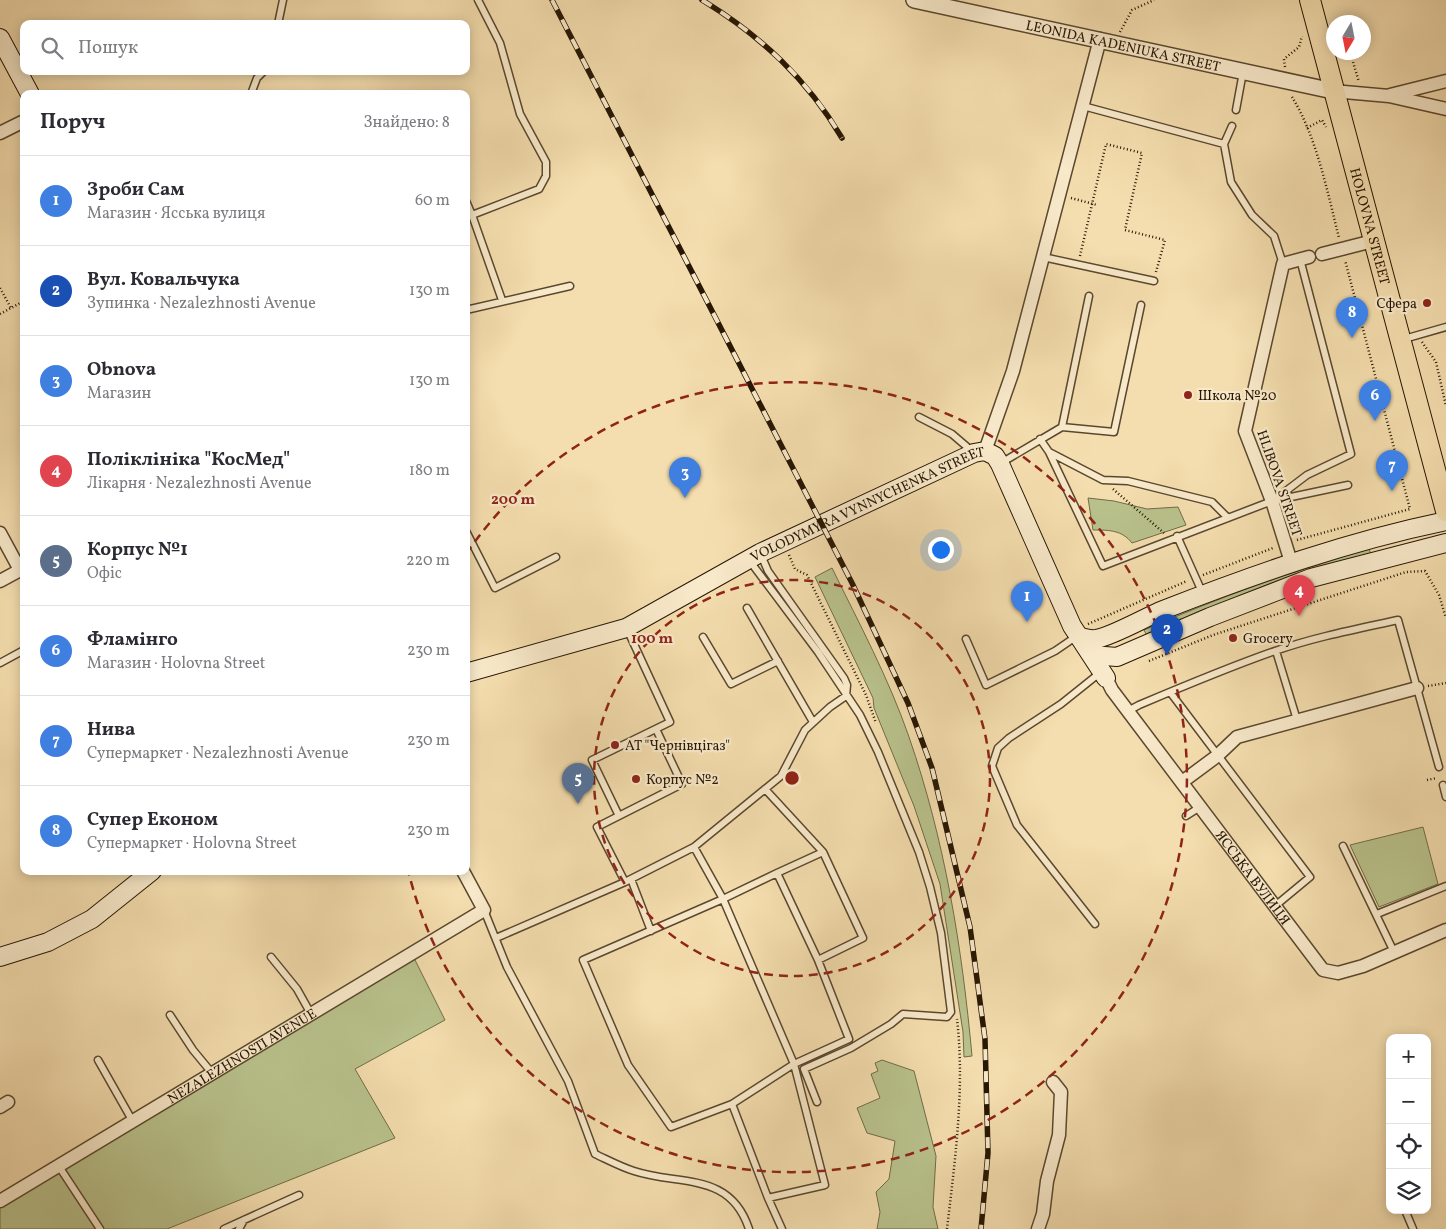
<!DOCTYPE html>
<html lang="uk">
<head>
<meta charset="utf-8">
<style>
  body { margin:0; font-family:Vollkorn,serif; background:#f2f2f3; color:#2b2b33 }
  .controls { position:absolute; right:15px; bottom:15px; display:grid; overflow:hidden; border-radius:10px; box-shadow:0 2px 12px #0003 }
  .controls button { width:45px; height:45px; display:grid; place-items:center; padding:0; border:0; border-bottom:1px solid #e1e1e2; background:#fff; color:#2b2b33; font:25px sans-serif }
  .compass { position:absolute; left:1326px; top:15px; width:45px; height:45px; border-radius:50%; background:#fff; box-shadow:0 2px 12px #0003; rotate:190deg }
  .you { position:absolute; left:940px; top:549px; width:18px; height:18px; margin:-12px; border:4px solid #fff; border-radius:50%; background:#1a73e8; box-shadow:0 0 0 8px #1a73e833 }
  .badge { display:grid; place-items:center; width:32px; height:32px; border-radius:50%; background:#8f2418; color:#fff; font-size:16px; font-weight:700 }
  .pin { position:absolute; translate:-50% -41px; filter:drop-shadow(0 1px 2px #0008) }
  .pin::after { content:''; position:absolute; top:26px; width:18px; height:15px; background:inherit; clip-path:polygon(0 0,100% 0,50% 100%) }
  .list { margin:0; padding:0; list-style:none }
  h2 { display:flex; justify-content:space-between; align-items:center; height:65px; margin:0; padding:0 20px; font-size:21px }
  h2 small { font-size:16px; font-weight:400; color:#7c7c81 }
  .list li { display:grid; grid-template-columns:32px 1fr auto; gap:15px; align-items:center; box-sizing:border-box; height:90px; padding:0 20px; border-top:1px solid #e1e1e2 }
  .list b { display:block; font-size:19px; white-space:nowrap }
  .list p { margin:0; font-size:16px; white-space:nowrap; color:#7c7c81 }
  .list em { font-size:16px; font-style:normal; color:#7c7c81 }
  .icon { flex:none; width:28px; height:28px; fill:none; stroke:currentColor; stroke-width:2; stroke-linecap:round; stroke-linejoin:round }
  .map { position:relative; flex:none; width:1446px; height:1229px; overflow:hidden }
  .search { position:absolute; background:#fff; box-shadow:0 2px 12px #0003; left:20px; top:20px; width:450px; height:55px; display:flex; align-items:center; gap:12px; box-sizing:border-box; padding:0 18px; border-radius:10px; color:#7c7c81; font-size:19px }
  .panel { position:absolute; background:#fff; box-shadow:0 2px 12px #0003; left:20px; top:90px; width:450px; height:785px; border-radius:10px }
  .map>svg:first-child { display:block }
  .green { fill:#b9c28c; stroke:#706c48 }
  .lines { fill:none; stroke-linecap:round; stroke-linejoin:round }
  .service-casing { stroke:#5a482e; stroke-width:9 }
  .minor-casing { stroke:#5a482e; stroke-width:15 }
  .tertiary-casing { stroke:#5a482e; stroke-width:18 }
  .secondary-casing { stroke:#271603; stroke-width:20 }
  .primary-casing { stroke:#271603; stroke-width:22 }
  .path { stroke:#271603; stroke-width:2.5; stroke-dasharray:1 2.5; stroke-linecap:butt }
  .service { stroke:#f8e9ca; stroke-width:6 }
  .minor { stroke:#f8e9ca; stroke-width:12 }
  .tertiary { stroke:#f8e9ca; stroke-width:15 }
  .secondary { stroke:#f8e9ca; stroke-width:18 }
  .primary { stroke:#f4ddae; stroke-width:20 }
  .rail-casing { stroke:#271603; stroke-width:5.5 }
  .rail { stroke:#f8e9ca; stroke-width:4; stroke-dasharray:11; stroke-linecap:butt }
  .ring { fill:none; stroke:#8f2418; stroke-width:2.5; stroke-dasharray:9 6 }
  .poi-dot { fill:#8f2418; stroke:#f8e9ca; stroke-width:2 }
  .labels { text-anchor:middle; stroke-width:4.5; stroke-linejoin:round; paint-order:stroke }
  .street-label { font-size:14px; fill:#271603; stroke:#f8e9ca }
  .poi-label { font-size:14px; fill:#271603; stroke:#f8e9ca; text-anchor:start }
  .centre { fill:#8f2418; stroke:#f8e9ca; stroke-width:2.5 }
  .ring-label { font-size:15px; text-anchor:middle; font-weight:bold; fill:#8f2418; stroke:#f8e9ca; stroke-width:4.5; stroke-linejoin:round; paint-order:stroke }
</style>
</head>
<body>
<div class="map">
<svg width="1446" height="1229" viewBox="0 0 1446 1229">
  <rect width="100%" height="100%" fill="#f4ddae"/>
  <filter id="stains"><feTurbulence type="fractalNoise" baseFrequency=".004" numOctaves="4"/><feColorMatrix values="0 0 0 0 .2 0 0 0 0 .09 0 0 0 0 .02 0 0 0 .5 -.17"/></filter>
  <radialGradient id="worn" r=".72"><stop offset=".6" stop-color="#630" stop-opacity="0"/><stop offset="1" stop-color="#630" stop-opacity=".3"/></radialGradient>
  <path class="green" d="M1088,498l26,3 33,8 31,-2 8,18 -54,18c-10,-13 -23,-13 -39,-13z
    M1369,549l2,5 -82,24 -143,56 -2,-4c74,-32 148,-59 225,-81z
    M832,568c27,55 57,111 77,169 36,104 53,210 63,319l-8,1 -1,-25 -23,-148 -26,-78 -40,-98 -1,-10 -58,-121z
    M1423,827l15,57 -59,23 -29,-62z
    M411,952l34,68 -90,49 40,69 -228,91h-167v-31z
    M882,1060l32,11 22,85 -3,51 5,22h-61l3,-17 -4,-20 13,-13 6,-38 -28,-8 -10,-25 23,-10 -9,-24 7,-3 -3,-8z"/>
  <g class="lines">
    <g class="service-casing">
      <path id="service" d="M478,0l22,43 20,71 26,48v14l-7,13 -67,26 30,85
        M278,24l5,-24
        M251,94l6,-16 7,-7
        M1083,106l141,38 7,38 21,33 22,21 9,28
        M1236,110l7,-38
        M1224,144l8,-18
        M466,201l6,14
        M1043,257l111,24
        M466,310l104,-24
        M1404,339l42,-12
        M919,417l33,17 21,18
        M1062,427l52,5 27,-127
        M1040,439l9,13 54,114 169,-65 76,-16
        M1049,452l54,28 25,1 84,21 16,16
        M1001,463l61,-36 27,-131
        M1274,500l33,-25 44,-21 -51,-195
        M466,531l29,57 61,-31
        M1177,536l26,58
        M749,560l69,92 42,63 18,37 41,100 11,35 11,46 10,79 -4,5 -44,-3 -12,10 -40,24 -47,21 13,33
        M747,608l66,114
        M703,637l28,47 47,-23
        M966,639l20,46 69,-34 22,-15
        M1276,651l21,69
        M0,663l24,-13
        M1170,692l140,185 -35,29
        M1128,711l11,-6c45,-19 90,-38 136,-54 40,-14 82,-22 123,-31l41,147
        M1443,785l3,12
        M765,789l58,63 40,86 -45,22 -41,-87 46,-21
        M619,816l-27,-56 78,-38 -43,-93
        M1186,816l14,-9
        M1343,846l51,106
        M694,847l29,52 54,-26
        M631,879l20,52
        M625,882l-28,-55 85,-43 -26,-55
        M484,910l23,57 61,114 27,73c13,6 26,13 39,17 45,15 96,0 115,58
        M1377,914l69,-28
        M1095,924l-78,-99 -25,-59 6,-18 11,-10 52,-34 40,-32
        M496,938l129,-56 69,-35 87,-71 24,-46 25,-23 16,-11 1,-11 -3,-7 -76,-107 -7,-16
        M271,957l26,32 14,25
        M170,1015l23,35 19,23
        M98,1060l34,60
        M794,1064l31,121 -57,13 -36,-94z
        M732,1104l-61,23 -43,-62 -45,-105 140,-61 71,165 55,-25 -31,-79
        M58,1165l42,64
        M768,1198l14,31
        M1405,1210l8,19
        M224,1229l75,-34
        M239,1229l5,-9"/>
    </g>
    <g class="minor-casing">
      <g id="minor">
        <path d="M1333,91l56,5 57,13"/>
        <path d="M1390,95l56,-14"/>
        <path d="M0,133l24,-12"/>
        <path d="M1322,254l51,-13"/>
        <path d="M985,451l28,-80 87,-332"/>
        <path d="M0,533l20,37"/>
        <path d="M1291,562l-19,-61 -27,-70 38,-167 26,-7"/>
        <path d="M0,581l24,-13"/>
        <path id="s1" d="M1106,678l6,12 211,280 15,3 25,-7 83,-36"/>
        <path d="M1182,782l35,-26 20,-19 180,-49"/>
        <path d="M0,1107l8,-5"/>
        <path id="s2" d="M0,1201l484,-291 -21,-39"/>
        <path d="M1038,1229l5,-15 4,-33 12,-46 2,-43 -8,-10"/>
      </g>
    </g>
    <g class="tertiary-casing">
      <g id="tertiary">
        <path id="s3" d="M914,0l419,91"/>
      </g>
    </g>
    <g class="secondary-casing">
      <g id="secondary">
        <path d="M0,38l30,56"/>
        <path d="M1078,636c6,2 12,4 18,3 15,-2 50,-22 67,-29 92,-36 186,-69 283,-89"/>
        <path d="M1092,655l25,2 93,-40 101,-39 135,-35"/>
        <path id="s4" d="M466,673l160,-45 134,-75 214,-100 11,-2 10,5 5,8 72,162 34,52"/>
        <path d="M0,957l48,-15 44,-23 60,-48"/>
      </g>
    </g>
    <g class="primary-casing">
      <g id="primary">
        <path id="s5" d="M1310,0l136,511"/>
      </g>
    </g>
    <path class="path" d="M1120,32l12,-22 22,-10
      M1350,52l9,30
      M1285,67l-1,-8 15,-12 3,-11
      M1292,97c24,38 36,97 47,141
      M1307,128l15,-8 4,7
      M1071,198l26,7
      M1080,256l26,-112 36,9 -17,77 40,10 -9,32
      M0,288l11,20
      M0,314l24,-13
      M1422,342l14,20 10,44
      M1113,489l51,44
      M1297,540l113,-31 -65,-249
      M789,555l6,14 12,6 59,120 10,28
      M1203,575l70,-27
      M1088,624l99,-43
      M1149,661l64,-26 193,-63 19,-1 14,24 7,23
      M1428,686l18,-3
      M1427,780l10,-2
      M947,1229c8,-69 18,-141 10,-210"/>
    <use href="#service" class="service"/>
    <use href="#minor" class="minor"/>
    <use href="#tertiary" class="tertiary"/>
    <use href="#secondary" class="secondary"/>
    <use href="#primary" class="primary"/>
    <g class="rail-casing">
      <path id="rail" d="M552,0l300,583 56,120 24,65 38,159 15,112 3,114 -7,76
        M702,0c59,36 105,79 140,138"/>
    </g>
    <use href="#rail" class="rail"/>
  </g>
  <g class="ring">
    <circle cx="792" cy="778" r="198"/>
    <path d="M466 554A395 395 0 1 1 409 874"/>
  </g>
  <g class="poi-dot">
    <circle cx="1427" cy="303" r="5"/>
    <circle cx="1188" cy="395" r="5"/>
    <circle cx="1233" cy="638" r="5"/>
    <circle cx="615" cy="745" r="5"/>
    <circle cx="636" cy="779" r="5"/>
  </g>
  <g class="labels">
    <g class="street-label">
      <text dy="5" stroke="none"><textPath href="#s3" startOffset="214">LEONIDA KADENIUKA STREET</textPath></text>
      <text dy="5" stroke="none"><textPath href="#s5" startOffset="234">HOLOVNA STREET</textPath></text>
      <text transform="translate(1280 483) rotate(71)" y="5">HLIBOVA STREET</text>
      <text dy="5" stroke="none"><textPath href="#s4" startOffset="438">VOLODYMYRA VYNNYCHENKA STREET</textPath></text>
      <text dy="5" stroke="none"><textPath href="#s1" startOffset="248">ЯССЬКА ВУЛИЦЯ</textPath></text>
      <text dy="5" stroke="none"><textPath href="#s2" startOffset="282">NEZALEZHNOSTI AVENUE</textPath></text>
    </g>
    <g class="poi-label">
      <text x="1417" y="308" text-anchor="end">Сфера</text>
      <text x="1198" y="400">Школа №20</text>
      <text x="1243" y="643">Grocery</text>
      <text x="625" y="750">АТ "Чернівцігаз"</text>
      <text x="646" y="784">Корпус №2</text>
    </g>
  </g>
  <circle cx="792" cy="778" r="8" class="centre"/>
  <g class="ring-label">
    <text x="513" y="504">200 m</text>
    <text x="652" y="643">100 m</text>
  </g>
  <rect width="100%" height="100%" filter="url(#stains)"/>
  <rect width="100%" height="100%" fill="url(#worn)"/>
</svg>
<div class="controls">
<button>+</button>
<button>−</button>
<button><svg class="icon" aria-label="locate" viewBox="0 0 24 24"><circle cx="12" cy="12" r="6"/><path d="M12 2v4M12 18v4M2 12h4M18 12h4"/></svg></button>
<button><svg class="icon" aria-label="layers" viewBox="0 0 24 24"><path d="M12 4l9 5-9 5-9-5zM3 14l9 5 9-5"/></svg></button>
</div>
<svg class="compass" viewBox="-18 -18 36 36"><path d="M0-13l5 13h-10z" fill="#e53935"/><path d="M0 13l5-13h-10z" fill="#7c7c81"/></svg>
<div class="you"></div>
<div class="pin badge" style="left:1027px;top:622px;background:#3f7fe0">1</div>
<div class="pin badge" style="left:1167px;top:655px;background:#1a4fb4">2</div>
<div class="pin badge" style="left:685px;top:498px;background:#3f7fe0">3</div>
<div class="pin badge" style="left:1299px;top:616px;background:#e0444e">4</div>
<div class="pin badge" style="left:578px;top:804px;background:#5c6f8a">5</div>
<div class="pin badge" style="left:1375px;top:421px;background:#3f7fe0">6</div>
<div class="pin badge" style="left:1392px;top:491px;background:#3f7fe0">7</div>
<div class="pin badge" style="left:1352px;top:338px;background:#3f7fe0">8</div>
<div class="search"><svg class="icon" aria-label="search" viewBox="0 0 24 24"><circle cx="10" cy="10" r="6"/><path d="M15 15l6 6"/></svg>Пошук</div>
<section class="panel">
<h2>Поруч<small>Знайдено: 8</small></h2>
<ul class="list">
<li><span class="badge" style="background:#3f7fe0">1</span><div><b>Зроби Сам</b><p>Магазин · Ясська вулиця</p></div><em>60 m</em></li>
<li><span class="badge" style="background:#1a4fb4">2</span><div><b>Вул. Ковальчука</b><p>Зупинка · Nezalezhnosti Avenue</p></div><em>130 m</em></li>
<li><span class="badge" style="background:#3f7fe0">3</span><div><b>Obnova</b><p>Магазин</p></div><em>130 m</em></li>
<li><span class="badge" style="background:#e0444e">4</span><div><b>Поліклініка &quot;КосМед&quot;</b><p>Лікарня · Nezalezhnosti Avenue</p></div><em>180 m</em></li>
<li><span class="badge" style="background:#5c6f8a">5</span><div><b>Корпус №1</b><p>Офіс</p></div><em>220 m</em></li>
<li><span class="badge" style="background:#3f7fe0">6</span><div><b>Фламінго</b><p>Магазин · Holovna Street</p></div><em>230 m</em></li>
<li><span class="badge" style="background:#3f7fe0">7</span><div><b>Нива</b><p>Супермаркет · Nezalezhnosti Avenue</p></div><em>230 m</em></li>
<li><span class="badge" style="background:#3f7fe0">8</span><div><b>Супер Економ</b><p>Супермаркет · Holovna Street</p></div><em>230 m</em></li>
</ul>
</section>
</div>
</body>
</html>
